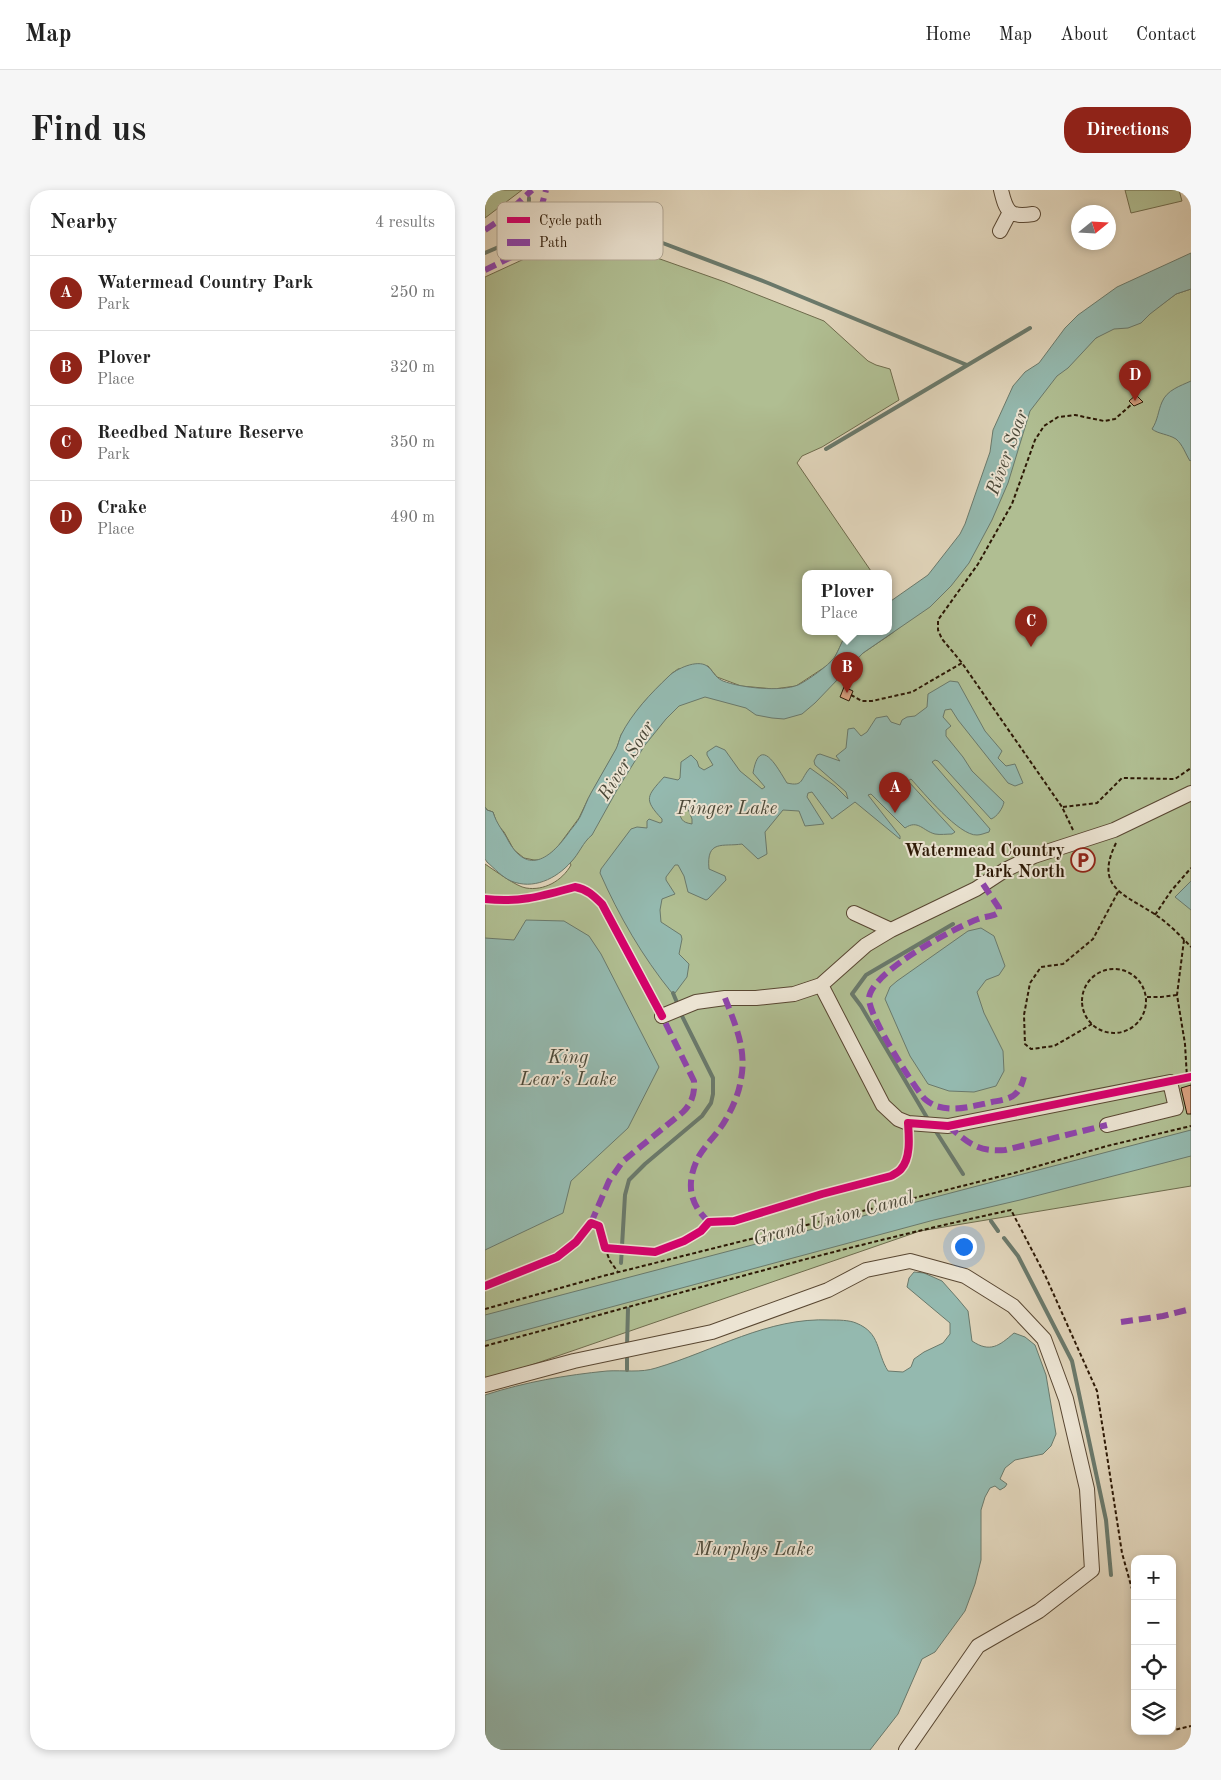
<!DOCTYPE html>
<html lang="en">
<head>
<meta charset="utf-8">
<style>
  body { margin:0; font-family:"Old Standard TT",serif; background:#f6f6f6; color:#222 }
  .controls { position:absolute; right:15px; bottom:15px; display:grid; overflow:hidden; border-radius:10px; box-shadow:0 2px 8px #0003 }
  .controls button { width:45px; height:45px; display:grid; place-items:center; padding:0; border:0; border-bottom:1px solid #e0e0e0; background:#fff; color:#222; font:25px sans-serif }
  .compass { position:absolute; left:586px; top:15px; width:45px; height:45px; border-radius:50%; background:#fff; box-shadow:0 2px 8px #0003; rotate:72deg }
  .you { position:absolute; left:478px; top:1056px; width:18px; height:18px; margin:-12px; border:4px solid #fff; border-radius:50%; background:#1a73e8; box-shadow:0 0 0 8px #1a73e833 }
  .badge { display:grid; place-items:center; width:32px; height:32px; border-radius:50%; background:#8f2418; color:#fff; font-size:16px; font-weight:700 }
  .pin { position:absolute; translate:-50% -41px; filter:drop-shadow(0 1px 2px #0008) }
  .pin::after { content:''; position:absolute; top:26px; width:18px; height:15px; background:inherit; clip-path:polygon(0 0,100% 0,50% 100%) }
  .popup { position:absolute; left:317px; top:380px; width:90px; height:65px; box-sizing:border-box; display:grid; place-content:center; border-radius:10px; background:#fff; filter:drop-shadow(0 1px 4px #0005); font-size:16px; white-space:nowrap; color:#767676 }
  .popup b { font-size:19px; color:#222 }
  .popup::after { content:''; position:absolute; left:50%; top:100%; margin-left:-10px; border:10px solid transparent; border-top-color:#fff }
  .list { margin:0; padding:0; list-style:none }
  h2 { display:flex; justify-content:space-between; align-items:center; height:65px; margin:0; padding:0 20px; font-size:21px }
  h2 small { font-size:16px; font-weight:400; color:#767676 }
  .list li { display:grid; grid-template-columns:32px 1fr auto; gap:15px; align-items:center; box-sizing:border-box; height:75px; padding:0 20px; border-top:1px solid #e0e0e0 }
  .list b { display:block; font-size:19px; white-space:nowrap }
  .list p { margin:0; font-size:16px; white-space:nowrap; color:#767676 }
  .list em { font-size:16px; font-style:normal; color:#767676 }
  .icon { flex:none; width:28px; height:28px; fill:none; stroke:currentColor; stroke-width:2; stroke-linecap:round; stroke-linejoin:round }
  .map { position:relative; flex:none; width:706px; height:1560px; overflow:hidden; border-radius:20px }
  header { display:flex; align-items:center; gap:30px; box-sizing:border-box; height:70px; padding:0 25px; background:#fff; border-bottom:1px solid #e0e0e0 }
  header strong { font-size:24px }
  nav { display:flex; gap:28px; margin-inline-start:auto; font-size:18px }
  .intro { display:flex; align-items:center; justify-content:space-between; box-sizing:border-box; height:120px; padding:0 30px }
  h1 { margin:0; font-size:35px }
  .button { padding:12px 22px; border-radius:20px; background:#8f2418; color:#fff; font-size:18px; font-weight:700 }
  main { display:flex; gap:30px; padding:0 30px }
  aside { flex:1; background:#fff; border-radius:20px; box-shadow:0 2px 8px #0003 }
  .map>svg:first-child { display:block }
  .green { fill:#b0be92; stroke:#6e6b4c }
  .water { fill:#94b9af; stroke:#6a796b; fill-rule:evenodd }
  .lines { fill:none; stroke-linecap:round; stroke-linejoin:round }
  .stream { stroke:#6a796b; stroke-width:4 }
  .building { fill:#d8a07e; stroke:#2c1805 }
  .minor-casing { stroke:#594732; stroke-width:16 }
  .path { stroke:#2c1805; stroke-width:2; stroke-dasharray:4 2.5; stroke-linecap:butt }
  .minor { stroke:#ece4d3; stroke-width:14 }
  .quiet { stroke:#8e44ad; stroke-width:6; stroke-dasharray:12 6; stroke-linecap:butt }
  .cycleway-casing { stroke:#ece4d3; stroke-width:11 }
  .cycleway { stroke:#d6006c; stroke-width:8 }
  .labels { text-anchor:middle; stroke-width:4; stroke-linejoin:round; paint-order:stroke }
  .poi-label { font-size:18px; font-weight:bold; fill:#2c1805; stroke:#ece4d3; text-anchor:end }
  .water-label { font-size:19px; font-style:italic; fill:#4b4838; stroke:#ece4d3 }
  .key { fill:#ece4d3; stroke:#b2a795; stroke-width:1 }
  .key-label { font-size:14px; fill:#2c1805 }
</style>
</head>
<body>
<header>
<strong>Map</strong>
<nav><a>Home</a><a>Map</a><a>About</a><a>Contact</a></nav>
</header>
<div class="intro"><h1>Find us</h1><a class="button">Directions</a></div>
<main>
<aside>
<h2>Nearby<small>4 results</small></h2>
<ul class="list">
<li><span class="badge">A</span><div><b>Watermead Country Park</b><p>Park</p></div><em>250 m</em></li>
<li><span class="badge">B</span><div><b>Plover</b><p>Place</p></div><em>320 m</em></li>
<li><span class="badge">C</span><div><b>Reedbed Nature Reserve</b><p>Park</p></div><em>350 m</em></li>
<li><span class="badge">D</span><div><b>Crake</b><p>Place</p></div><em>490 m</em></li>
</ul>
</aside>
<div class="map">
<svg width="706" height="1560" viewBox="0 0 706 1560">
  <rect width="100%" height="100%" fill="#e1d5bb"/>
  <filter id="stains"><feTurbulence type="fractalNoise" baseFrequency=".004" numOctaves="4"/><feColorMatrix values="0 0 0 0 .2 0 0 0 0 .09 0 0 0 0 .02 0 0 0 .5 -.17"/></filter>
  <radialGradient id="worn" r=".72"><stop offset=".6" stop-color="#630" stop-opacity="0"/><stop offset="1" stop-color="#630" stop-opacity=".3"/></radialGradient>
  <path class="green" d="M0,0h37l-37,28z
    M640,0h54l3,11 -51,12z
    M55,48l74,6 29,9 82,29 99,39 44,40 8,4 14,4 9,31 -77,47 -20,9 -5,7 76,111h-67v58h43l-3,3 -11,22 -7,8 -32,21 -22,3 -33,-3 -24,-9 -9,-11 -30,3 -7,5 -28,29 -22,32 -4,13 -29,51 -9,19 -20,27 -12,12 -6,3h-7l-10,-2 -10,-8 -10,-18 -7,-8 -4,-12 -6,-2 -2,-3v-530l50,-23z
    M706,99v897l-271,45 -435,150v-517c9,6 32,23 41,24 18,3 36,-7 45,-23l-1,-2 6,-8 51,-93 54,-67 17,-4 95,22 51,-41 19,-19 28,-19 52,-42 75,-181 78,-73 27,-18 38,-15 15,-11z"/>
  <path class="water" d="M706,63v36l-15,5 -26,20 -9,9 -13,5 -14,1 -18,9 -28,30 -11,8 -27,35 -22,72 -16,37 -23,43 -18,23 -21,21 -67,46 -48,50 -13,11 -18,5 -12,-1 -16,-3 -10,-7 -41,-11 -26,9 -13,13 -21,26 -28,45 -25,45c-9,7 -13,19 -21,27 -15,17 -38,28 -60,19 -9,-4 -16,-12 -24,-19l-2,-3v-52l2,3 6,2c4,13 10,18 16,30 19,33 41,16 58,-7 4,-6 10,-12 13,-18 4,-8 7,-17 11,-24 8,-15 17,-29 25,-44 2,-4 3,-9 5,-14 11,-22 30,-42 48,-59 7,-7 28,-17 38,-10 6,4 7,11 16,15 18,7 58,11 75,4 9,-4 31,-20 36,-27 6,-9 8,-20 15,-26h39v-29l40,-28 32,-41 5,-10 25,-72 3,-22 20,-44 12,-14 14,-9 26,-35 13,-13 39,-28z
    M706,191v79l-1,1c-5,-8 -7,-16 -14,-22 -8,-5 -18,-5 -24,-10 6,-9 6,-18 10,-27 5,-12 18,-16 29,-21z
    M465,491l8,1 27,49 17,20 -4,7 8,8 9,-2 8,19 -8,3 -7,-3 -50,-63 -7,-11 -6,1 -2,7 8,9 -5,4v6l17,21 9,14 32,31c-1,6 -7,15 -13,17l-53,-58 -3,-1 -3,2 58,67 -1,3c-4,1 -8,3 -12,3 -18,1 -54,-43 -66,-56l-3,2 47,51 -3,2c-5,0 -12,1 -17,0 -12,-3 -17,-15 -30,-6l-34,-34 -3,1 32,41v3l-45,-37 -23,17 -20,-27 -4,1 -1,4 17,27 -19,2 -6,-15 -16,-1 -18,22 2,22 -9,5 -16,-15c-19,3 -36,-5 -33,25l16,7 1,4 -18,19 -2,1 -18,-8 -4,-16 -6,-11h-3l-9,12v3l9,14 -13,5 -2,11 1,12 20,13 1,4 -3,15 10,10 -2,13 -12,16h-3c-30,-37 -53,-77 -72,-120l1,-4 30,-40 6,-2 10,1v-7l2,-2 11,4 2,-1v-3c-19,-20 -15,-23 2,-42l14,3 2,-2 1,-16 10,-7 6,6 2,6 5,3 9,-5 -6,-10v-3l9,-6 9,4 15,21 22,18 3,-2 -12,-14c7,-40 25,-4 34,10 17,4 13,-4 23,-15l25,18 13,13 -2,-7 -31,-27 -1,-4 3,-6 3,-1 20,7 -4,-5 10,-8 2,-19 6,-1 7,8 6,-4 9,-14 11,-2 4,6 9,3 2,-5 5,-3 8,-1 12,-9 1,-13zM201,614l6,15v5c-12,-2 -9,-5 -15,-13l3,-4z
    M706,691v29l-16,-13z
    M41,730l38,1 25,15 12,18 58,113 -31,61 -57,53 -8,32 -78,37v-312l29,2z
    M496,738l13,8 11,30 -6,9 -13,5 -9,12 7,21 19,38 1,20 -8,15 -22,6 -25,-1 -21,-7 -18,-28 -25,-57 5,-12 7,-6 71,-50z
    M706,940v26l-171,44 -86,20 -449,121v-26z
    M429,1082l10,1 18,8 16,18 10,12 4,30c18,12 27,5 42,-8l11,4 10,8 11,30 10,59 -5,12 -8,8 -28,6 -10,8 -5,11 7,5 -2,3 -5,3 -5,-4 -5,2 -5,9 -4,13v50l-6,24 -10,27 -30,41 -13,7 -24,55 -28,36h-385v-355c40,-13 81,-20 122,-24 16,-1 34,2 49,-3 58,-17 112,-51 174,-48 8,0 19,0 26,3 25,10 20,29 32,48l15,1 8,-5 3,-8 10,-7 19,-9 7,-9v-11l-43,-36 2,-9z"/>
  <g class="lines">
    <path class="stream" d="M54,42l88,-3c13,2 22,5 33,13l108,41 199,82
      M43,43l1,-35
      M0,63l46,-20
      M341,259l204,-121
      M188,803l5,12
      M444,931l-68,-115 -9,-12 14,-19 87,-51
      M450,940l28,44
      M506,1031l7,10
      M519,1048l14,18 54,105 34,159 5,55
      M136,1073l4,-68 4,-15 16,-16 57,-48 9,-13 2,-9v-16l-33,-66
      M142,1156l1,-37
      M142,1180v-18"/>
  </g>
  <path class="building" d="M651,205l7,7 -9,4 -5,-5z
    M359,497l9,4 -4,10 -9,-4z
    M706,895v29h-4l-6,-26z"/>
  <g class="lines">
    <g class="minor-casing">
      <path id="minor" d="M516,0c5,21 8,28 32,24
        M515,41l10,-19
        M369,723l37,17
        M336,795l62,120 15,14 10,4 40,3 222,-44 6,26 -69,17
        M177,826l34,-14 29,-4h31l38,-4 27,-9 45,-40 25,-15 85,-41 29,-19 29,-14 80,-26 77,-37
        M0,1195l89,-24 138,-29 116,-42 38,-20 44,-9 55,15 48,30 31,33 22,60 21,90 5,81 -53,41 -61,35 -72,104"/>
    </g>
    <path class="path" d="M366,505l11,6h10l40,-9 50,-29
      M578,617l34,-4 25,-25 53,1 16,-11
      M588,640l-11,-23 -100,-144 -20,-24 -4,-9v-10l40,-56 34,-60 23,-64 9,-14 14,-9 17,-2 29,6 11,-2 17,-15
      M631,653c-21,43 5,50 37,70 14,9 27,22 38,34
      M670,725l16,-24 20,-23
      M699,750l-7,55 8,49 2,34
      M597 811a32 32 0 1 1 64 0a32 32 0 1 1-64 0Z
      M662,807h14l16,-2
      M607,834l-38,22 -23,3 -6,-5 -1,-29 6,-32 11,-16 22,-3 30,-25 25,-47
      M120,1058l5,13 8,11
      M0,1119l118,-33 411,-103 93,-27 84,-20
      M0,1156c175,-47 349,-98 526,-136l34,65 52,116 25,162 13,47
      M685,1541l21,-5"/>
    <use href="#minor" class="minor"/>
    <path class="quiet" d="M0,40l15,-10 32,-30
      M0,80l45,-22 16,-58
      M498,694l16,24v4c-6,5 -14,4 -21,7 -24,9 -107,53 -109,79 -1,17 42,84 54,99 3,4 9,7 13,9 19,6 37,0 56,-4 20,-4 26,-4 32,-25
      M463,936c21,17 29,26 57,24l102,-25
      M224,1032c-21,-19 -23,-41 -10,-66 8,-13 20,-24 27,-37 7,-12 13,-26 15,-40 6,-29 -6,-55 -16,-81
      M106,1033l18,-42 14,-20 60,-49c9,-9 12,-19 11,-31l-32,-65
      M636,1132l42,-6 28,-7"/>
    <g class="cycleway-casing">
      <path id="cycleway" d="M0,709c35,4 57,-3 90,-12 12,2 19,9 27,17l60,112
        M0,1096l72,-29 19,-15 15,-19 8,3 6,22 50,4 29,-11 17,-10 8,-9 25,-1 88,-27 69,-18c3,-2 8,-4 10,-7 10,-11 8,-32 7,-46l40,3 243,-49"/>
    </g>
    <use href="#cycleway" class="cycleway"/>
  </g>
  <defs>
    <g id="parking-ring" transform="scale(1.25)"><circle r="9.5" fill="#ece4d3" stroke="#8f2418" stroke-width="1.5"/><path d="M-3.5-5.5H1a3.5 3.5 0 0 1 0 7H-1V5.5H-3.5ZM-1-3.4V-.6H.8a1.4 1.4 0 0 0 0-2.8Z" fill="#8f2418"/></g>
  </defs>
  <g fill-rule="evenodd">
    <use href="#parking-ring" x="598" y="670"/>
  </g>
  <g class="labels">
    <g class="poi-label">
      <text x="580" y="666">Watermead Country<tspan x="580" dy="21">Park North</tspan></text>
    </g>
    <g class="water-label">
      <text transform="translate(521 262) rotate(-70)" y="7">River Soar</text>
      <text transform="translate(140 570) rotate(-58)" y="7">River Soar</text>
      <text x="242" y="624">Finger Lake</text>
      <text x="83" y="873">King<tspan x="83" dy="22">Lear's Lake</tspan></text>
      <text transform="translate(348 1027) rotate(-15)" y="7">Grand Union Canal</text>
      <text x="269" y="1365">Murphys Lake</text>
    </g>
  </g>
  <rect x="12" y="12" width="166" height="58" rx="8" class="key"/>
  <rect x="22" y="27" width="23" height="6" fill="#d6006c"/>
  <rect x="22" y="49" width="23" height="7" fill="#8e44ad"/>
  <g class="key-label">
    <text x="54" y="35">Cycle path</text>
    <text x="54" y="57">Path</text>
  </g>
  <rect width="100%" height="100%" filter="url(#stains)"/>
  <rect width="100%" height="100%" fill="url(#worn)"/>
</svg>
<div class="controls">
<button>+</button>
<button>−</button>
<button><svg class="icon" aria-label="locate" viewBox="0 0 24 24"><circle cx="12" cy="12" r="6"/><path d="M12 2v4M12 18v4M2 12h4M18 12h4"/></svg></button>
<button><svg class="icon" aria-label="layers" viewBox="0 0 24 24"><path d="M12 4l9 5-9 5-9-5zM3 14l9 5 9-5"/></svg></button>
</div>
<svg class="compass" viewBox="-18 -18 36 36"><path d="M0-13l5 13h-10z" fill="#e53935"/><path d="M0 13l5-13h-10z" fill="#767676"/></svg>
<div class="you"></div>
<div class="pin badge" style="left:410px;top:623px">A</div>
<div class="pin badge" style="left:362px;top:503px">B</div>
<div class="popup"><b>Plover</b>Place</div>
<div class="pin badge" style="left:546px;top:457px">C</div>
<div class="pin badge" style="left:650px;top:211px">D</div>
</div>
</main>
</body>
</html>
